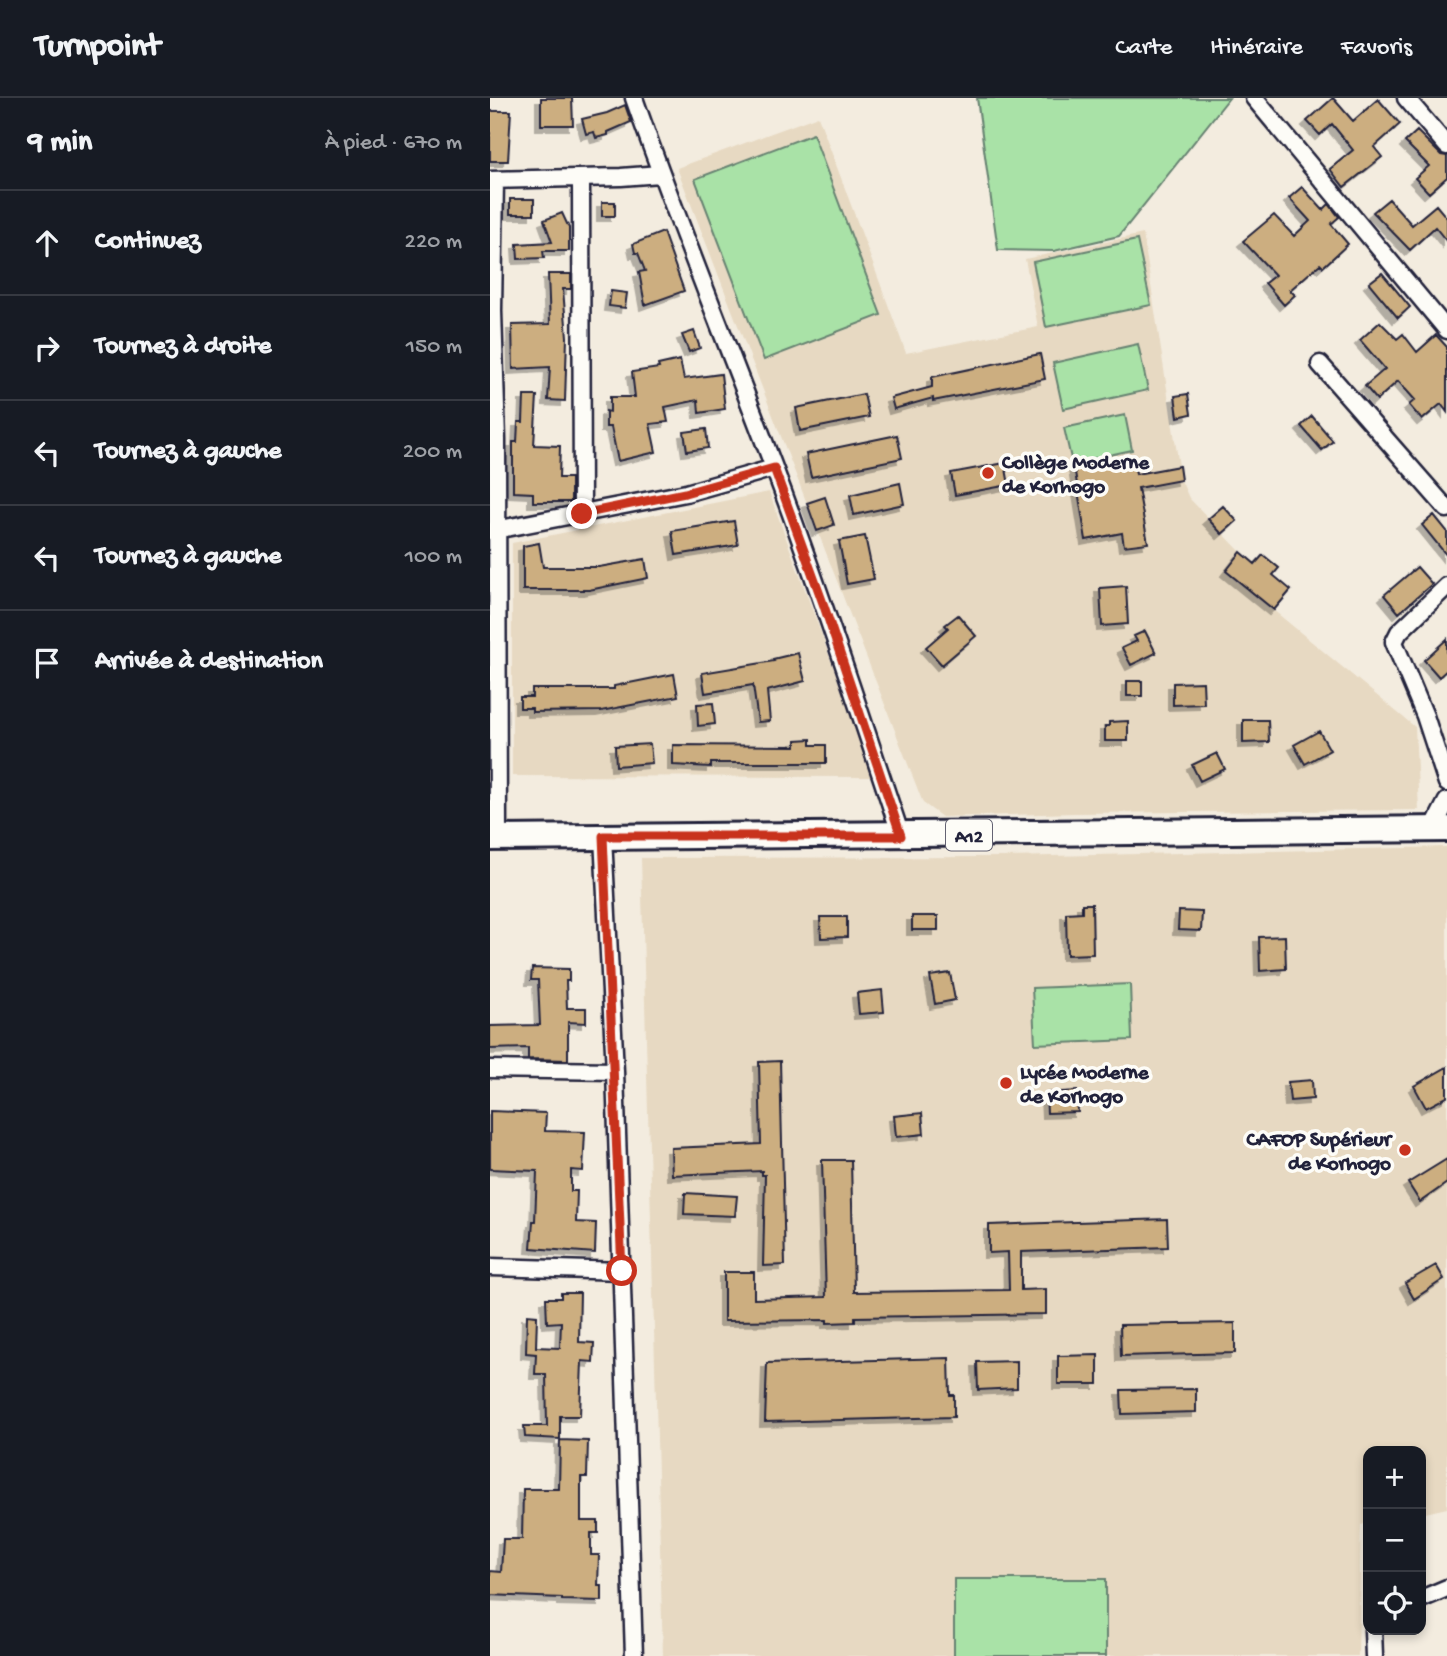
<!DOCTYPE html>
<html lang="fr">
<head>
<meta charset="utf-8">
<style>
  body { margin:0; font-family:"Gochi Hand",sans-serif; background:#20242c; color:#f1f3f6 }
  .controls { position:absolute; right:21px; bottom:21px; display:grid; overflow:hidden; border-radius:14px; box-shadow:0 4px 10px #0003 }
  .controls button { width:63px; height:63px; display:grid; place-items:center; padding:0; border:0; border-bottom:2px solid #363941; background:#171b24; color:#f1f3f6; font:35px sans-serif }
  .stop { position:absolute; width:21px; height:21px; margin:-16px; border:5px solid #c8321e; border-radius:50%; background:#fff }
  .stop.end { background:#c8321e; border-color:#fff; box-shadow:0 2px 7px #0008 }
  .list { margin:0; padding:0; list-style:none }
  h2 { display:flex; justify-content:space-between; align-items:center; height:91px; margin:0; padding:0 28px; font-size:30px }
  h2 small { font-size:23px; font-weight:400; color:#9ea1a6 }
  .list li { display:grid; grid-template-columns:46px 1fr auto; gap:21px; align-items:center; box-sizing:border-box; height:105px; padding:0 28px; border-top:2px solid #363941 }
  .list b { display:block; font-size:26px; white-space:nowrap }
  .list em { font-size:23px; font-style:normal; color:#9ea1a6 }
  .icon { flex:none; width:38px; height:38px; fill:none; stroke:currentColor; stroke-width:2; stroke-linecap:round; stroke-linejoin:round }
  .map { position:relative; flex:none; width:957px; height:1558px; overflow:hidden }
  header { display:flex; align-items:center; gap:42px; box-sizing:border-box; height:98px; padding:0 35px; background:#171b24; border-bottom:2px solid #363941 }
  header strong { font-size:33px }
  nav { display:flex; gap:38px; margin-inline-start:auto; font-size:24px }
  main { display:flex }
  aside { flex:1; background:#171b24 }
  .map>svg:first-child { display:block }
  .built { fill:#e7d9c2 }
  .green { fill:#a9e2a7; stroke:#668271; stroke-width:2 }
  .building { fill:#ccae80; stroke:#22223b; stroke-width:2; filter:url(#shadow) }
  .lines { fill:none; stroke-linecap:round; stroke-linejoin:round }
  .minor-casing { stroke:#22223b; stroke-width:21 }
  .primary-casing { stroke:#22223b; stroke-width:30 }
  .minor { stroke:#fdfcf7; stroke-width:16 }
  .primary { stroke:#fdfcf7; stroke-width:24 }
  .route { stroke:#c8321e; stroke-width:9 }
  .poi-dot { fill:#c8321e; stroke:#fdfcf7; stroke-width:2.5 }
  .labels { text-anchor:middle; stroke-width:7; stroke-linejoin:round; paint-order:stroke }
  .shield { fill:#fdfcf7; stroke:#646373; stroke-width:2 }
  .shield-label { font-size:19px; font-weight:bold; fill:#22223b }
  .poi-label { font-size:21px; font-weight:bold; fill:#22223b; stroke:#fdfcf7; text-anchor:start }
</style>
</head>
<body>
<header>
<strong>Turnpoint</strong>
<nav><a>Carte</a><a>Itinéraire</a><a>Favoris</a></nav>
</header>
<main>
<aside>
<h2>9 min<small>À pied · 670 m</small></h2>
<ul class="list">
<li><svg class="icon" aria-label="ahead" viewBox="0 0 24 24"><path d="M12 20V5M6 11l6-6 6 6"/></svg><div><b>Continuez</b></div><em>220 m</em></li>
<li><svg class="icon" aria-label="right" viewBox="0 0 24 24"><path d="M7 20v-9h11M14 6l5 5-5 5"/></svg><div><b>Tournez à droite</b></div><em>150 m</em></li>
<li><svg class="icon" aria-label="left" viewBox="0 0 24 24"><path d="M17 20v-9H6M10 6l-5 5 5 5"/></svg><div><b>Tournez à gauche</b></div><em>200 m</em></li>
<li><svg class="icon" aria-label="left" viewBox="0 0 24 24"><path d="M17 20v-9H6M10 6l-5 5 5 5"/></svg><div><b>Tournez à gauche</b></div><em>100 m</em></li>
<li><svg class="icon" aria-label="arrive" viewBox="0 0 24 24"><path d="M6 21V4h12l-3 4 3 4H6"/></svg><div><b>Arrivée à destination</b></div></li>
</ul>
</aside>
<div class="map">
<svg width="957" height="1558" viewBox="0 0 957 1558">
  <defs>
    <filter id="shadow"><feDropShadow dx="-5" dy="5" stdDeviation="0" flood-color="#0004"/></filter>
  </defs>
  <rect width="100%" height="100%" fill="#f3ecdf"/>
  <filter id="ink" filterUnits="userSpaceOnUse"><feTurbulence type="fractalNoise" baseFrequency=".0143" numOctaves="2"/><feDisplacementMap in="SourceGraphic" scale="14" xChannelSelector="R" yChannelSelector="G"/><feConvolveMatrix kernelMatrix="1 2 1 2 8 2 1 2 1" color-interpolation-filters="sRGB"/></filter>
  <g filter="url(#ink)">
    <path class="built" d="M328,18l88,237 132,-26 -13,-68 118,-25 36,232 2,14 8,18 52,54 -15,19 189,156 4,83 -344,3 -133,4 -19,-14 -246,-635z
      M279,394l105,285 -362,-1v-233z
      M957,749v661l-26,6v-63h-53v72l-7,2 -3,131h-695l-22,-798 362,-1z"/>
    <path class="green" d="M487,0h252l-110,138 -65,15 -56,-1z
      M323,36l68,181 -117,45 -69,-181z
      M647,142l14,65 -105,22 -13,-65z
      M648,246l10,46 -85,19 -10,-46z
      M635,317l7,35 -60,13 -8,-35z
      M640,886l2,56 -97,4 -3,-56z
      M464,1481h152v77h-152z"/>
    <path class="building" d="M51,0h31l1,27h-32z
      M843,0l20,23 25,-22 22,25 -26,23 8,10 -38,30 -14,-18 23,-19 -21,-26 -12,11 -13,-14z
      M135,7l6,17 -23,10v3l-12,3 -2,-6 -8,2 -4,-15 25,-6z
      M0,13h21l-3,50h-18z
      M927,33l24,24 6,1v21l-18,16 -14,-15 14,-12 -24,-24z
      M812,89l21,23 6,-6 10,13 -8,7 17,20 -25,23 -3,-3 -30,26 5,5 -11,10 -19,-22 10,-8 -32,-34 31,-26 20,21 16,-15 -21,-23z
      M20,101h24v15h-24z
      M899,101l23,26 24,-20 11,13v24l-12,-15 -25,23 -37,-38z
      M112,104h13v14h-13z
      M72,115l7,15v23h-26l1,7 -26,1 -1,-15 35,-2 -8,-22z
      M173,134l21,59 -39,14 -6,-33 6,-1 -7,-18h-3l-2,-9z
      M892,175l28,34 -12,11 -29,-35z
      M58,176h23v15h-8l4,48 -2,64 -17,-1 2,-33 -37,2 -1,-44 38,-1z
      M121,193l16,2 -2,15 -16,-2z
      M890,224l17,17 6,-5 14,18 19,-17 11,12v65l-6,-8 -19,16 -13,-15 6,-5 -17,-19 -21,19 -12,-14 20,-17 -25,-29z
      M204,233l6,17 -11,4 -7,-17z
      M550,256l5,25 -112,22v-3l-39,11 -3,-11 41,-11v-10z
      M190,262l4,19 37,-5 4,35 -26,4 -1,-13 -33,7 3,15 -18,2 6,28 -38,9 -7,-34h-5v-16l4,1v-15h25l-3,-25 27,-4 -1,-3z
      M374,296l5,23 -69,14 -4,-23z
      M698,296l3,20 -13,3 -3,-21z
      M34,298h13l-3,49 26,1 -1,32h12v24h-38v-9l-20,-1v-50h4l1,-20h5z
      M822,318l21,25 -11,9 -21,-24z
      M216,331l2,19 -21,3 -3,-19z
      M407,337l5,23 -91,19 -5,-23z
      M643,357l3,19 43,-8 2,14 -43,8 10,55 -24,3 -2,-13 -36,7 -12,-74 37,-3 -1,-3z
      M515,365l4,22 -54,10 -4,-22z
      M410,385l4,21 -50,11 -4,-20z
      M335,399l9,28 -17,6 -10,-28z
      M733,408l14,15 -15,13 -14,-15z
      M944,417l13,16v25l-25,-31z
      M244,423l4,24 -62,10 -4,-24z
      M375,438l9,43 -27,5 -8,-43z
      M49,445l4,24h56l46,-8 3,19 -59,12h-66v-44z
      M751,454l14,12 8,-9 16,13 -6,7 18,15 -17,20 -48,-39z
      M927,469l15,17 -33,29 -15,-18z
      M636,488l2,38 -26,2 -2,-38z
      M468,517l18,21 -34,29 -16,-18 22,-19 -3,-3z
      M655,533l11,22 -25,12 -9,-17 15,-7 -3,-5z
      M957,541v31l-8,7 -15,-17z
      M308,555l7,28 -38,10 3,30 -12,1 -5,-37 -48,8 -3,-20 72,-12 -1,-2z
      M184,576l4,22 -77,15 -69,1v-4h-12v-11h12v-8h82v-3z
      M637,583h15v15h-15z
      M713,584l1,22 -31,1v-22z
      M223,605l2,21 -17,2 -1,-22z
      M753,622h25l1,22 -26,1z
      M638,623v20h-23v-15h4v-4z
      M829,633l11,19 -25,14 -11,-19z
      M321,641v6h15v18h-115v4l-38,-2v-20l123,1v-6z
      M160,646l2,19 -36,3 -1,-20z
      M727,655l8,16 -25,12 -8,-16z
      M592,806h10l1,50 -26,1 -1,-42 16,-1z
      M689,813l23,1 -1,19 -23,-1z
      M422,818h26v14h-26z
      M330,819h27v20l-26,1z
      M795,838l1,33 -26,2 -1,-34z
      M42,870l37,1v12h-3l1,27h19v15l-18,-1v38l-40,-1v-11l-38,1v-23l50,-1 -2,-45h-7z
      M460,875l5,27 -20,4 -5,-28z
      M392,892l2,22 -25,2 -2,-21z
      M290,963l5,204 -22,1 2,-91h-3v-4l-90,4 -1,-27 90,-4 -2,-82z
      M957,969v30l-21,11 -12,-22z
      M822,982l1,19 -23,2 -2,-19z
      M587,993l1,21 -31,1 -1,-20z
      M0,1013l56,2 -1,18 40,1 -2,39 -12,-1v21h6l-1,31 20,1 -1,30 -64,-5 2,-27h2l2,-50 -47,-2z
      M432,1015l2,21 -28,3 -2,-21z
      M957,1061v24l-27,19 -12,-19z
      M332,1062h29l3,132 155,-2 -1,-38 -19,1v-28l178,-6 1,28 -147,5v38l25,-1v25l-191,3v5l-28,1v-3l-103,1v-49h30v27l72,-2z
      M195,1095l52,3 -2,20 -51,-2z
      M946,1167l8,14 -30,20 -9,-16z
      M71,1195h19l-1,49 15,1 -1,19 -11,-1 -2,55h-20v23l-35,-2 -1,-11h23l-1,-52h-11l1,-20 -10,-1 1,-38 10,1 -1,31 24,1 1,-26 -14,1 -1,-25h15z
      M745,1225v30l-114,3 -1,-31z
      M608,1257v29h-40v-28z
      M459,1260l1,37h4v22l-189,5 2,-59z
      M527,1263v27l-39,2 -1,-28z
      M706,1291v23l-74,2 -1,-24z
      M70,1342l28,1 -1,36h-6v44h17v12h-7v22h8l-1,31h4v15l-40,-1v-2l-72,-3v-24l11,1 2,-33h19l1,-50h36z"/>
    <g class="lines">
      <g class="minor-casing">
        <path id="minor" d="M144,0c43,123 93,245 139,367 46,123 87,247 128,371
          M764,0l193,232
          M916,0l41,48
          M91,81l1,335
          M0,82l131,-3 39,-3
          M5,82l-2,131 4,129 1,398
          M830,266l127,145
          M0,433l196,-38 88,-25
          M957,488l-48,46 -5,10 31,74 22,67
          M942,732l15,-29
          M113,739l12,234 19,585
          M0,971l125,2
          M0,1169l132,4
          M931,1501l26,-11
          M883,1532l1,26"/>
      </g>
      <g class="primary-casing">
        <path id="primary" d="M0,740l957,-9"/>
      </g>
      <use href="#minor" class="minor"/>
      <use href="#primary" class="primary"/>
    </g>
  </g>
  <g class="lines" filter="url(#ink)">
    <path class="route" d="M92,416l103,-21 89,-25 50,138 77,230h-298l19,435"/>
  </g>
  <g class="poi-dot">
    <circle cx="498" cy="375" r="7"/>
    <circle cx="516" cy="985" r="7"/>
    <circle cx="915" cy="1052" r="7"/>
  </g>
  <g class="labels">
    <rect class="shield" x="456" y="721.5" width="46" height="31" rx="5"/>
    <g class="shield-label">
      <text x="479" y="744">A12</text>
    </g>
    <g class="poi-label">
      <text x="512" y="370">Collège Moderne<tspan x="512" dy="24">de Korhogo</tspan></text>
      <text x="530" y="980">Lycée Moderne<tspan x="530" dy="24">de Korhogo</tspan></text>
      <text x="901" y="1047" text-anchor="end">CAFOP Supérieur<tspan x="901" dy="24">de Korhogo</tspan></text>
    </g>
  </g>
</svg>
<div class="controls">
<button>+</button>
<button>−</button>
<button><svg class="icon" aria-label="locate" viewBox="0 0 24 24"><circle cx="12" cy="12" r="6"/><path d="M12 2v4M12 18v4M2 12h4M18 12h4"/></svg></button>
</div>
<div class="stop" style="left:132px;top:1173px"></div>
<div class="stop end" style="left:92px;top:416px"></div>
</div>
</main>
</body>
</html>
